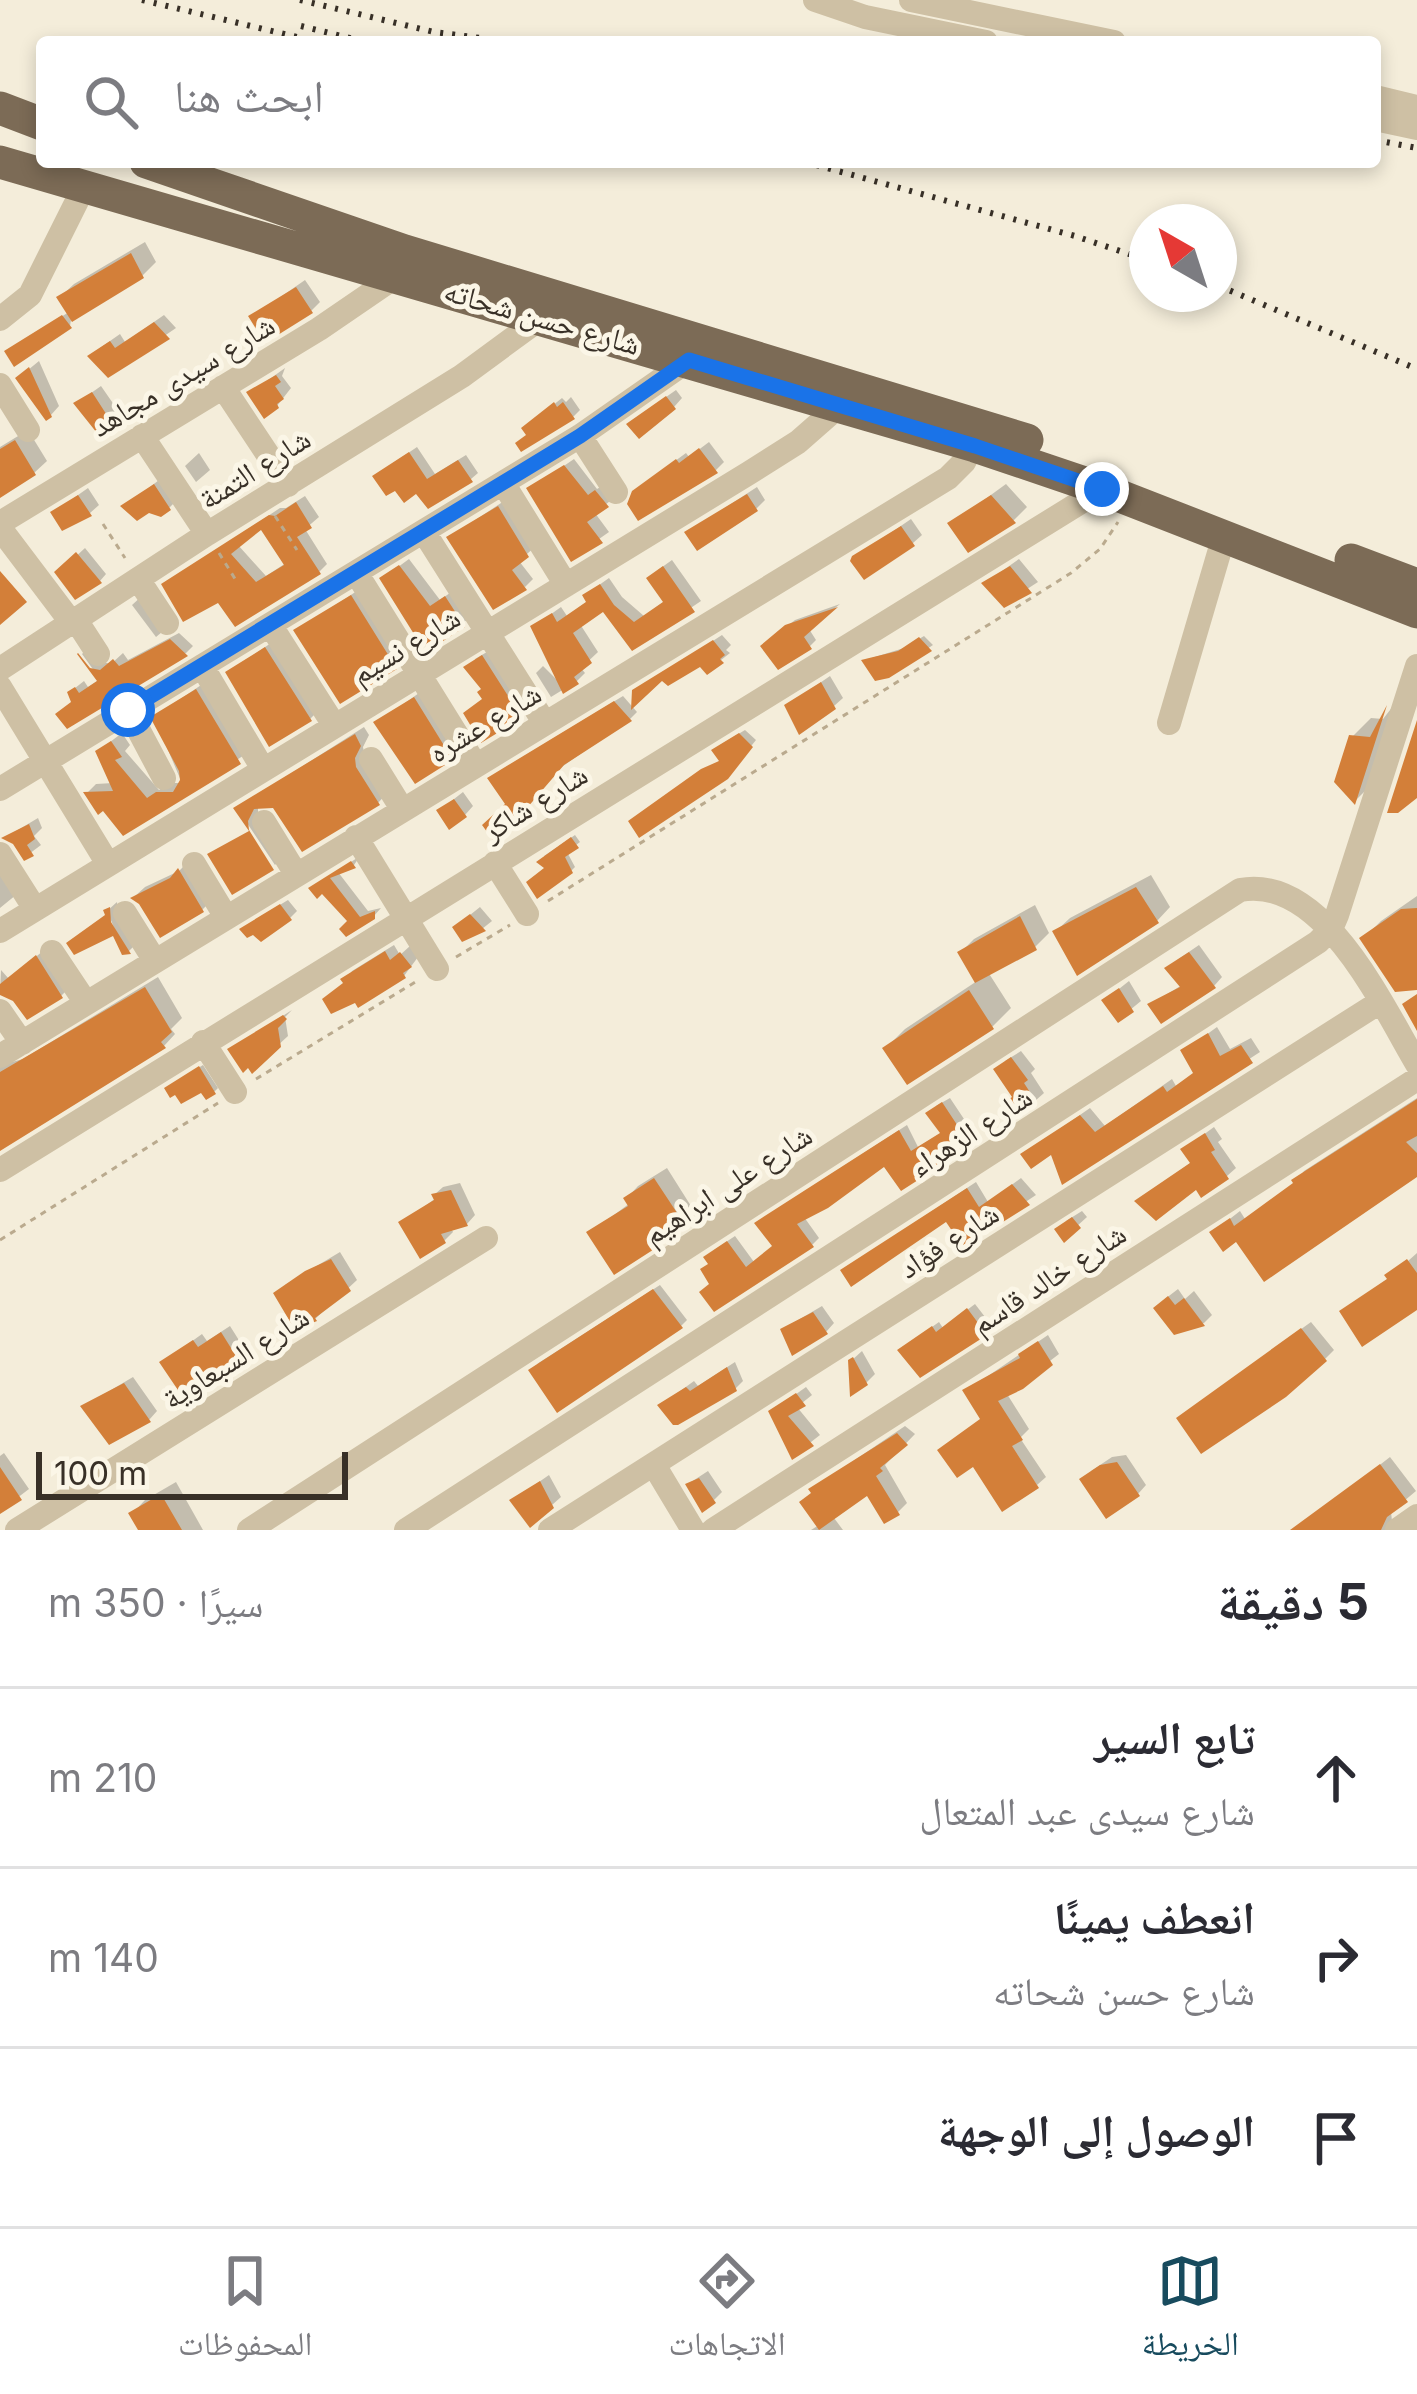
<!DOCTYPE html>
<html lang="ar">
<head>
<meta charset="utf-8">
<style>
  body { margin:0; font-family:Inter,"Noto Naskh Arabic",sans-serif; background:#f7f7f7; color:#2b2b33; direction:rtl }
  .compass { position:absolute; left:1129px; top:204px; width:108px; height:108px; border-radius:50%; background:#fff; box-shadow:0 6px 18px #0003; rotate:321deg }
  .scale { position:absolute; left:36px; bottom:30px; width:312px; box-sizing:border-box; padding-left:12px; border:6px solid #383027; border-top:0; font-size:33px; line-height:42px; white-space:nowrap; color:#383027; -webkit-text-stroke:9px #fbf6e7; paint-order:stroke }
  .stop { position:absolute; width:36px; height:36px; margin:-27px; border:9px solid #1a73e8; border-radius:50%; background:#fff }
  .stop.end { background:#1a73e8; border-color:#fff; box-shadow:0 3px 12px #0008 }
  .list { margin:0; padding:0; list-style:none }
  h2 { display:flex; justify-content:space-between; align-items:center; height:156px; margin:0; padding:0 48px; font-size:51px }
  h2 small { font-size:39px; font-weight:400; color:#7c7c81 }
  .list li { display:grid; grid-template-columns:78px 1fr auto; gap:36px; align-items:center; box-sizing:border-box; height:180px; padding:0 48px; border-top:3px solid #e1e1e2 }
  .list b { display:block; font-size:45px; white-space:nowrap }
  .list p { margin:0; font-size:39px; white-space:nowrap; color:#7c7c81 }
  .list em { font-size:39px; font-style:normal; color:#7c7c81 }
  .icon { flex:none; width:66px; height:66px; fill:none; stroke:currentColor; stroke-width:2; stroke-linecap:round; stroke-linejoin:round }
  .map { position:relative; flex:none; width:1417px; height:1530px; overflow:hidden; direction:ltr }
  .search { position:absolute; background:#fff; box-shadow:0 6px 18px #0003; left:36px; right:36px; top:36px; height:132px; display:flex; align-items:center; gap:30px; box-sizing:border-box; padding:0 42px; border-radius:12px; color:#7c7c81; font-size:45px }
  .sheet { height:696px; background:#fff }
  nav { display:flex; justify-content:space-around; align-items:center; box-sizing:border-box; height:168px; border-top:3px solid #e1e1e2; background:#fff; font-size:33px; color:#7c7c81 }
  nav a { display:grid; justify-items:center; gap:6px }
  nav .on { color:#184b5e }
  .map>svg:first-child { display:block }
  .shadow { fill:#0003; fill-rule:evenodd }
  .building { fill:#d37f39; fill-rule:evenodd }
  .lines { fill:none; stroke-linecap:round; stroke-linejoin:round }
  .path { stroke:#baaa8e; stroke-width:3; stroke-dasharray:6 6; stroke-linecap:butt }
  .minor { stroke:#cec0a4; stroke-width:24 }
  .major { stroke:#7c6b56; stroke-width:33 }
  .rail { stroke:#383027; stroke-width:6; stroke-dasharray:3 9; stroke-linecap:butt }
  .route { stroke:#1a73e8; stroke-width:15 }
  .labels { text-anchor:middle; stroke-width:10; stroke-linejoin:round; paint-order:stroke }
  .street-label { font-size:30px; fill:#383027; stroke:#fbf6e7 }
</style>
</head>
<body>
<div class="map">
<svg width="1417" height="1530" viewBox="0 0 1417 1530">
  <rect width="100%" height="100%" fill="#f4edda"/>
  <path class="shadow" d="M145,242l11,20 -14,14 -71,44 -1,6 -59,22 58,-36 -9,-15 14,-13z
    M305,280l15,22 -9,9 -59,6z
    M164,315l12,13 -38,26 -38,-6 20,-14 5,8z
    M39,361l20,45 -8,9 -23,-45z
    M285,368l-3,8 9,12 -14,18 -27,-13z
    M101,386l18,26 -21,17 -21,-26z
    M676,390l6,8 -8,9 -35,9z
    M571,397l9,13 -7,7 -44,17 3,-12 30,-24 4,4z
    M28,430l19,31 -13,12 -34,10v-36z
    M709,442l15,20 -8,8 -71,13 41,-30 3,4z
    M417,447l18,27 31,-19 12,18 -7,6 -55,11 -33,-20z
    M199,453l11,17 -14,12 -11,-16z
    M574,459l23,30 8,-5 10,13 -20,16 14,19 -37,26 -42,-69z
    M163,477l15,22 -9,9 -44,-2z
    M1006,484l21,23 -13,13 -46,29 -17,-25z
    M757,487l8,13 -9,9 -68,23z
    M88,488l11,17 -9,8 -36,-1z
    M305,496l14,21 -14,12 22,35 -8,8 -100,27 -54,-15 115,-76h6zM262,525l24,38 -20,13 -28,-31z
    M507,499l29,47 -17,15 14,18 -8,8 -75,-50z
    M911,519l11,16 -9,8 -59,15z
    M85,548l21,26 -6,7 -42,-8z
    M409,559l31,41 14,-10 17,27 -31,22 -57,-61z
    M1019,559l19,23 -34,22 -19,-21z
    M672,560l29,41 -68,46 -29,-39 -24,16 18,28 -17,16 4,5 -8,8 -26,16 -15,-24 7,-7 17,17 -27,-56 28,-20 6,9 22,-16 -4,-5 24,-17 13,19 22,19 22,-16 -8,-30z
    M360,589l43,69 -8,9 -98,-37z
    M143,595l25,32 -12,10 -24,-32z
    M840,604l-31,25 7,11 -6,6 -40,-6 25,-20z
    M179,633l14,13 -7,7 -118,72 6,-24 -4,-9 14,-11 4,6 12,-8 -18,-25 6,-6 10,13 13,3 12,-11 5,7z
    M722,635l9,10 -5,5 4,3 -23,18 -6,-8 -39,13 -27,16z
    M924,636l9,9 -45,30 -23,-15 39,-12z
    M274,641l45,69 -9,9 -82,-47z
    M492,649l36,59 -8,8 -35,-18 -10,-39z
    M830,676l13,22 -9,8 -46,-1z
    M207,681l42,71 -125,81 -37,-40 9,-9 17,-1 -15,-32 24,-18 8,12 -5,6 34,39 9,-7h14l-28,-66z
    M426,688l37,59 -12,11 -74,-35z
    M623,696l14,16 -7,7 -121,85 -11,-32z
    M1401,696l-28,87 -18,18 -3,-64 19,-19 12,1z
    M364,727l5,8 -6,12 2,10 22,36 -9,10 -120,3v14l23,38 -6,7 -38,-57z
    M745,730l11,10 -23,29 -96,47 84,-56 -1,-15z
    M463,792l10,14 -8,9 -25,-5z
    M38,818l4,10 -8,8 7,9 -16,12 -10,-15 -9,-5z
    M575,835l5,7 -13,10 8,15 -4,4 -23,-4 -4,-11z
    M0,855l22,35 -22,18z
    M360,856l-6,9 -16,7 30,39 13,-3 -8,9 -22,4 -29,-31 -10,-2z
    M191,859l22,40 -11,11 -68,-13 11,-10 34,-16z
    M1151,875l19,32 -13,14 -101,10 14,-13z
    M1417,896v91l-54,-48 18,-18z
    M288,900l9,11 -7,7 -40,5z
    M117,902l1,11 19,30 -8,8h-5l-17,-40z
    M1035,905l14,28 -14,14 -47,25 23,36 -19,19 -84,54 -22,-33 19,-19 72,-48 -16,-29 13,-13z
    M480,907l12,14 -20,16 -7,-18z
    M394,945l6,10 10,-9 8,11 -14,19 -58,6 6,-11z
    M1199,945l23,32 -8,9 -63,18 31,-19 -5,-25z
    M49,946l24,38 -12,12 -61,-2 1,-24 8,9z
    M158,977l24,41 -11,11 4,5 -11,12 -164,101v-92l12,7 11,-3z
    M1129,981l12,20 -22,18 -14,-19z
    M292,1010l-7,7 3,19 -36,33 -21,-20z
    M1217,1027l13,22 21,-11 9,14 -196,128 -12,-30 -28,4 66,-46 15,18 67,-47 4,7 20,-14 -12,-21z
    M1021,1051l14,18 -4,4 13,20 -9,8 -20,-5 -10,-35z
    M203,1065l15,23 -3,3 -8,5 -5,-7 -31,-4z
    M950,1098l26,39 -7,7 -85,19 -80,54 15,21 -7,7 -100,39 2,-34 21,-14 19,26 21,-17 -10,-28 142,-92 11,22 25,-15 -7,-26z
    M1417,1098v75l-180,65 -24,-6 27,-21 5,8 51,-37 8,-11z
    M1214,1127l8,12 -4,3 18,26 -9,8 -89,25 55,-40 -9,-12z
    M667,1168l29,46 -11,11 -95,8 40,-30 -3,-5 11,-12z
    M1021,1178l15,17 -72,48 -18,-25 -103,52 133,-88 12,20z
    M460,1183l15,32 -8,9 -16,4 2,4 -9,9 -42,-18 34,-25 -2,-3 9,-8z
    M1082,1211l5,6 -23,21 2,-17z
    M340,1252l17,28 -42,39 -30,-34z
    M1417,1253v53l-75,5 48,-34z
    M660,1285l27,35 -6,6 -144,38z
    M1178,1289l7,10 9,-8 18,24 -8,8 -29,9 -10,-33z
    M975,1304l17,22 -72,48 -12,-30 31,-22 4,6z
    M822,1306l12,17 -8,9 -43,-3z
    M1311,1322l23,28 -9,9 -136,51z
    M230,1326l17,27 -8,8 -76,1 39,-28 5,7z
    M1048,1335l11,19 -52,40 22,35 -9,9 26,39 -9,8 -71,-94z
    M862,1351l13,23 -9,9 -15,-22z
    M735,1362l8,19 -8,8 -74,16 33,-24 4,5z
    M133,1377l24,34 -8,9 -65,-14z
    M806,1387l6,8 -15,12 23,28 -27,21 -22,-44z
    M905,1426l10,8 -30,31 22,38 -9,9 -31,-21 -33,27 9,12h-32l8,-5 -7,-36z
    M4,1453l25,36 -29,22v-55z
    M1126,1455l20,30 -8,9 -47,-23 21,-14z
    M1390,1457l26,34 -25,21 2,18h-97z
    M708,1471l14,21 -8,8 -26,-16z
    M549,1475l12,22 -9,8 -39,-5z
    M176,1482l27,48h-62l-9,-16 13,-14z"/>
  <path class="building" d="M131,253l13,25 -72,44 -16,-25z
    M296,287l17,26 -48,30 -17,-27z
    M62,315l10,13 -58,39 -10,-16z
    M154,322l16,17 -62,39 -21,-22 23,-15 5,7z
    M29,367l23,50 -6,4 -31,-43z
    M276,375l5,7 -6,4 9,13 -7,5 2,4 -15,11 -18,-27z
    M92,392l20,31 -15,10 -24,-30z
    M666,396l10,13 -37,30 -13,-15z
    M554,402l3,5 6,-5 12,17 -54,33 -6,-9 11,-8 -5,-7z
    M15,440l21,35 -36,23v-49z
    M699,448l19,25 -80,48 -11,-17 5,-13 44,-32 3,4z
    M409,452l18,27 31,-19 15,22 -45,27 -12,-15 -12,9 -9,-12 -9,5 -14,-20z
    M564,465l24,30 7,-5 14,17 -22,15 16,21 -32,19 -45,-74z
    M154,484l17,26 -10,7 -12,-4 -12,8 -17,-15z
    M747,494l11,17 -61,40 -13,-19z
    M78,495l14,21 -30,15 -12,-19z
    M991,495l25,28 -48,30 -21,-30z
    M296,502l16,26 -15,9 24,37 -86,53 -17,-24 -35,19 -22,-38 108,-69 6,1zM261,530l23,35 -28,17 -25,-28z
    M498,506l31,51 -17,13 15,20 -34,20 -47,-73z
    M901,526l14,20 -51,34 -14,-19 2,-5z
    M76,552l26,31 -27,17 -21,-28z
    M399,565l31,41 15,-10 20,31 -25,16 -4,-6 -14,10 -43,-69z
    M663,566l32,46 -63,39 -29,-39 -30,21 19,30 -18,14 5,7 -16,10 -33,-68 22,-13 5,9 29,-20 -4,-7 18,-11 14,21 20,17 29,-20 -17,-24z
    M1010,566l22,27 -28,15 -23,-25z
    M0,571l27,31 -27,23z
    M351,595l46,74 -57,35 -47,-74z
    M838,607l-34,30 8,12 -34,21 -18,-24 25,-21z
    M919,637l13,14 -43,27 -14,3 -14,-21 37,-9z
    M170,639l18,17 -121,73 -12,-15 16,-12 -4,-10 8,-5 4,6 18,-12 -20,-27 1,-1 12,15 10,2 13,-11 6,7z
    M713,640l12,15 -5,4 4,4 -17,12 -7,-8 -32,19 -6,-5 -31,29 1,-20z
    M265,647l47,74 -43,26 -44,-75z
    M482,655l40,63 -41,25 -18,-30 19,-14 -5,-7 4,-3 -18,-22z
    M821,682l15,27 -37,26 -15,-30z
    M196,689l45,75 -118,72 -20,-25 -5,4 -15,-23 30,-1 -18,-40 16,-10 11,16 -7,3 32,38 9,-6h17l7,-12 -1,-9 -29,-54z
    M414,697l39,63 -38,24 -42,-62z
    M614,701l18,20 -68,44 -68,79 -14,-19 23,-21 -18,-26z
    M1387,705l-32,100 -21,-23 15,-47 21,2z
    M1417,720v78l-19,15h-11z
    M739,733l14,14 -25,32 -89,59 -11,-17 73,-52 18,-8 -8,-11z
    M355,734l6,12 -6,12 1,9 24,38 -78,47 -29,-44 -19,1 -6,12 1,9 25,40 -42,25 -25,-41 42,-23 -16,-23z
    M454,799l13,18 -18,13 -13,-20z
    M29,824l6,15 -8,6 7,11 -10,5 -11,-17 -12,-6z
    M571,837l8,11 -14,9 8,16 -36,26 -11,-17 18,-14 -8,-6z
    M351,861l5,7 -26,10 30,39 15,-6v8l-29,18 -7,-8 8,-8 -25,-27 -5,5 -9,-11z
    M178,868l26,44 -44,26 -21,-34 -9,-6 40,-20z
    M1136,887l23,36 -82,53 -25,-45z
    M280,904l12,16 -31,22 -8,-7 -6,3 -8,-9z
    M110,907l1,15 20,32 -9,1 -9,-19 -39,19 -8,-12 39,-28 -2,-5z
    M1417,908v82l-22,2 -36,-54 42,-29z
    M470,914l16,17 -24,11 -10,-15z
    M1020,916l17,34 -62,33 -18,-31z
    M385,951l5,9 10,-8 12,15 -9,6 3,5 -48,30 -3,-5 -24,11 -9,-15 21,-16 -3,-4z
    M1189,952l27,36 -55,36 -14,-20 33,-17 -16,-19z
    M36,955l27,43 -36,22 -14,-19 -13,-6v-11z
    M145,987l27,45 -11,10 5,6 -166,103v-79z
    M1119,988l15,24 -16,11 -17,-23z
    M969,990l25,39 -87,56 -25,-37z
    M1417,994v37l-15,-27z
    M283,1015l4,4 -9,9 3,19 -29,27 -4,-6 -5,5 -16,-24z
    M1208,1033l12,23 21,-11 12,18 -191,122 -11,-30 -20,14 -11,-15 60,-39 15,17 68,-46 4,6 26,-19 -13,-23z
    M1011,1057l17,23 -4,3 13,20 -24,16 -10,-15 9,-7 -19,-28z
    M199,1066l17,28 -10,6 -5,-7 -20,11 -6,-9 -5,3 -6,-10z
    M1417,1099v37l-11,6 11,11v24l-153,105 -28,-40 -13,10 -14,-20 21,-14 4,8 59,-43 -2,-3z
    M942,1102l29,44 -70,45 -17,-24 -56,41 -31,16 17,23 -100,65 -15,-20 10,-8 -9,-15 8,-5 -5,-7 24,-16 19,26 26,-21 -18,-23 145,-93 12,21 29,-18 -15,-20z
    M1205,1133l10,17 -4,2 18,27 -28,19 -5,-8 -40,31 -22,-20 56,-38 -10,-14z
    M654,1178l33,50 -73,47 -28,-43 42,-26 -5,-8z
    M1012,1184l18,21 -67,42 -17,-25 -95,65 -11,-17 127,-82 12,19z
    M451,1190l17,36 -27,8 5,9 -26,16 -22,-37 36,-22 -3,-6z
    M1072,1217l9,11 -17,15 -10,-14z
    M331,1259l20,32 -36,27 2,3 -22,9 -22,-37 32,-22z
    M1407,1259l10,14v37l-55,37 -23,-36 48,-32 -3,-4z
    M653,1289l30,39 -126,85 -29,-43z
    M1168,1296l7,9 9,-7 21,28 -31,9 -21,-27z
    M967,1308l20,27 -67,43 -23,-28 35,-24 4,6z
    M813,1312l15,22 -36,22 -12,-27z
    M1301,1328l26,33 -41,36 -85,57 -25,-36z
    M221,1332l20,32 -57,35 -25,-37 34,-22 5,7z
    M1038,1341l15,24 -30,24 -25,12 25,39 -11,6 27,42 -37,24 -29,-45 -16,11 -20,-28 43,-31 -18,-29 58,-32 -2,-4z
    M853,1357l15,28 -18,12 -2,-37z
    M727,1367l10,24 -59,34h-5l-16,-20 29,-18 4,4z
    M124,1383l27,39 -42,23 -29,-39z
    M796,1393l10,13 -18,10 26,30 -22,14 -24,-49z
    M897,1433l11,12 -28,23 3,3 -7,5 24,39 -16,9 -17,-28 -48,34 -20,-28 12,-9 -3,-4z
    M1117,1462l23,34 -34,23 -27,-40 21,-14z
    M1380,1464l28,38 -21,15 -6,13h-91z
    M0,1467l22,33 -22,14z
    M699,1478l17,25 -14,10 -17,-29z
    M540,1481l14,27 -24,20 -21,-28z
    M161,1494l21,36h-44l-10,-17z"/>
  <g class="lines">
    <path class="path" d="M275,516l22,34
      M103,524l22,34
      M219,553l18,29
      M548,901l523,-328 29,-24 18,-27
      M456,957l54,-32
      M256,1079l161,-98
      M0,1240l218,-137"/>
    <path class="minor" d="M815,0l50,17 121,25
      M911,0l203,42
      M1375,97l42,10
      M1375,119l42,9
      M0,319l30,-24 54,-108
      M0,385l28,45
      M223,387l65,98
      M142,436l65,98
      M580,436l36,56
      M503,483l63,102
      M0,523l319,-194 76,-52
      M0,528l71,94
      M424,532l120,190
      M357,574l118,190
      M138,579l29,44
      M76,620l22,34
      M271,626l63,99
      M202,666l61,103
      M0,669l207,-135 255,-158 79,-58
      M0,687l108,177
      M128,710l36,68
      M1169,723l55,-187
      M371,759l31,50
      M0,789l580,-353 109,-76
      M264,822l32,52
      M356,837l81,132
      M0,854l35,55
      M495,863l32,51
      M194,864l32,53
      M125,913l30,48
      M0,931l749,-458 49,-31 41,-36
      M52,952l34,51
      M0,1011l22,32
      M203,1042l32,50
      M0,1056l948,-578 16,-16 16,-30
      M0,1170l1102,-681
      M654,1465l39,65
      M17,1530l469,-292
      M249,1530l991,-640c83,-16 143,117 177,174
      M406,1530l912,-588 13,-13 6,-14 80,-249
      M550,1530l830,-528
      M713,1530l704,-451
      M1397,1530l20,-14"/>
    <path class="major" d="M0,108l42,16
      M0,162l975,284 127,43 315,123
      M146,162l259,89 622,189
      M1351,560l66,25"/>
    <path class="rail" d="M142,0l176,42
      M300,0l134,32 77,10
      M301,26l65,16
      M1375,140l42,8
      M805,162l270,74 72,24
      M1219,286l198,83"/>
  </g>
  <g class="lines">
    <path class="route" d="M128,710l452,-274 109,-76 286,86 127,43"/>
  </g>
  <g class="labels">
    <g class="street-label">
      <text transform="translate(542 318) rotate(16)" y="10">شارع حسن شحاته</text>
      <text transform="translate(183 376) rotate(-31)" y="10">شارع سيدى مجاهد</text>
      <text transform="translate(255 469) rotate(-32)" y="10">شارع التمنة</text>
      <text transform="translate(406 646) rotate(-31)" y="10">شارع نسيم</text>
      <text transform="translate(485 723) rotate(-31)" y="10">شارع عشره</text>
      <text transform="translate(535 803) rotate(-32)" y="10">شارع شاكر</text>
      <text transform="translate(971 1132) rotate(-33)" y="10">شارع الزهراء</text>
      <text transform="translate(728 1185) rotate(-33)" y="10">شارع على ابراهيم</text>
      <text transform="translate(949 1241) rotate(-33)" y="10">شارع فؤاد</text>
      <text transform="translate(1049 1279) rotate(-33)" y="10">شارع خالد قاسم</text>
      <text transform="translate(236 1358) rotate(-32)" y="10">شارع السبعاوية</text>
    </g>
  </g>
</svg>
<svg class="compass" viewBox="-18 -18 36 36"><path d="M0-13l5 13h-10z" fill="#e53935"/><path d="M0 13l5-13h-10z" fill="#7c7c81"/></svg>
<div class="scale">100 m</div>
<div class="stop" style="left:128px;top:710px"></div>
<div class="stop end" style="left:1102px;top:489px"></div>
<div class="search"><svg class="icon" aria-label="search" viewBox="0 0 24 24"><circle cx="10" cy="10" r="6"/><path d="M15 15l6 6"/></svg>ابحث هنا</div>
</div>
<section class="sheet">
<h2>5 دقيقة<small>سيرًا · 350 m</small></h2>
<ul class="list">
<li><svg class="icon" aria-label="ahead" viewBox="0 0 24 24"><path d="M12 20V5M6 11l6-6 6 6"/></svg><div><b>تابع السير</b><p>شارع سيدى عبد المتعال</p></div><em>210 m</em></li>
<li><svg class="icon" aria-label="right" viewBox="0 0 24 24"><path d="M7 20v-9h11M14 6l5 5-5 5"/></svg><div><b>انعطف يمينًا</b><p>شارع حسن شحاته</p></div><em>140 m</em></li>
<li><svg class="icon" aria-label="arrive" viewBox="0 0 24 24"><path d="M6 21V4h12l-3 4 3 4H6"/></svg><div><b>الوصول إلى الوجهة</b></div></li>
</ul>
</section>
<nav>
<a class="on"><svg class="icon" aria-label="map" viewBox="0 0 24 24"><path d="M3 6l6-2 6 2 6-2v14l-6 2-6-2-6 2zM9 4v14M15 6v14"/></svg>الخريطة</a>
<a><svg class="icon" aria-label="directions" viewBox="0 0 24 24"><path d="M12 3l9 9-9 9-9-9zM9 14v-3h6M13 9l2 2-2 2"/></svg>الاتجاهات</a>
<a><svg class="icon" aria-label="saved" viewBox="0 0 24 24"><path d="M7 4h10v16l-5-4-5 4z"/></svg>المحفوظات</a>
</nav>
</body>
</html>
